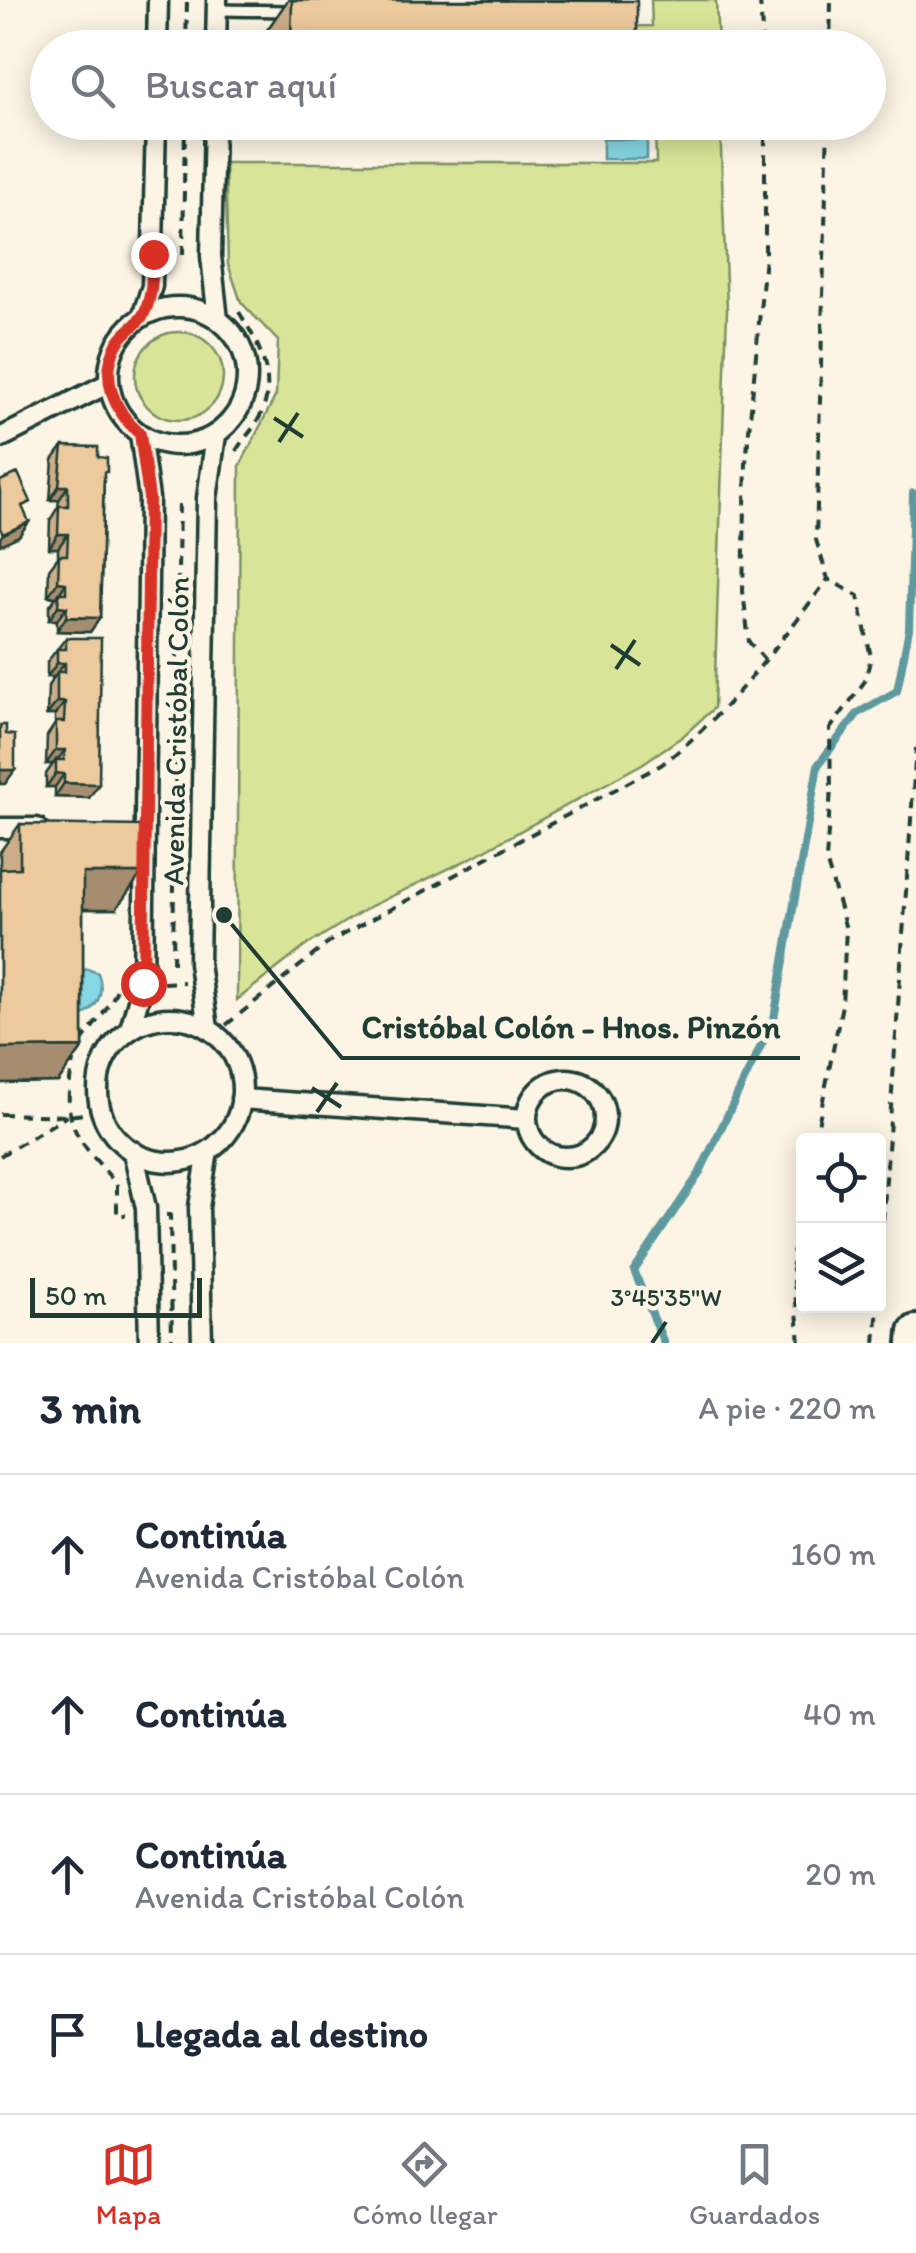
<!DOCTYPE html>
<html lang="es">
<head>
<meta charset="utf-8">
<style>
  body { margin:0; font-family:Itim,sans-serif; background:#f2f2f3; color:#1f2937 }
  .controls { position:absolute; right:30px; bottom:30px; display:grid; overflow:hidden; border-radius:10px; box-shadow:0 5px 25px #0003 }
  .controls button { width:90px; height:90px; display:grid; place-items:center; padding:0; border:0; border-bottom:2px solid #e0e1e3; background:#fff; color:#1f2937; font:50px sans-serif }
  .scale { position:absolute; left:30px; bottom:25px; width:172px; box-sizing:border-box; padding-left:10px; border:5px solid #1f3d34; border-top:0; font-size:28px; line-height:35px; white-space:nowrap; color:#1f3d34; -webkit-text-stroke:8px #fcf5e5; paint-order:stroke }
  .stop { position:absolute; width:30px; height:30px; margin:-22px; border:8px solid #d93025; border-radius:50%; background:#fff }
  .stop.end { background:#d93025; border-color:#fff; box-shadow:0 2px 10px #0008 }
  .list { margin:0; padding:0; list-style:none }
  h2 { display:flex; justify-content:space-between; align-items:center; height:130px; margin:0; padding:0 40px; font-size:42px }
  h2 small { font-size:32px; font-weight:400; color:#747a83 }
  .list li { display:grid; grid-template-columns:65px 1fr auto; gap:30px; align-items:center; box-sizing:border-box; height:160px; padding:0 40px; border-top:2px solid #e0e1e3 }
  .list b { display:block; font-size:38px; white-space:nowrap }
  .list p { margin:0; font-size:32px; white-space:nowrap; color:#747a83 }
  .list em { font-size:32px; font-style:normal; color:#747a83 }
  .icon { flex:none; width:55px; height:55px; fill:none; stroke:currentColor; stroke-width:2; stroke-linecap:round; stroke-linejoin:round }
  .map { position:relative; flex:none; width:916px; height:1343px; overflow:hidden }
  .search { position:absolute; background:#fff; box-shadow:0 5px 25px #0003; left:30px; right:30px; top:30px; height:110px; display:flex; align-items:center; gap:25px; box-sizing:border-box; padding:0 35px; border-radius:55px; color:#747a83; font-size:38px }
  .sheet { height:770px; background:#fff }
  nav { display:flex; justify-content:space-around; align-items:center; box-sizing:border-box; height:140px; border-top:2px solid #e0e1e3; background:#fff; font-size:28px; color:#747a83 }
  nav a { display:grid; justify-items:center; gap:5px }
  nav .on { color:#d93025 }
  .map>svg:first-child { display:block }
  .green { fill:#d8e598; stroke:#7c9166; stroke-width:2.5 }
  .water { fill:#87d6e4; stroke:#5d999e; stroke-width:2.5 }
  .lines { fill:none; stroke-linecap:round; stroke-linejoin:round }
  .stream { stroke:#5d999e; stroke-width:8 }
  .lane-casing { stroke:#1f3d34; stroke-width:16 }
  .street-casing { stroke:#1f3d34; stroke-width:25 }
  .highway-casing { stroke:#1f3d34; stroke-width:40 }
  .path { stroke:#1f3d34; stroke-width:4; stroke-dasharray:10 8; stroke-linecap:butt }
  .lane { stroke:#fcf5e5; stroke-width:9 }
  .street { stroke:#fcf5e5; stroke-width:18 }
  .highway { stroke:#fcf5e5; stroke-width:32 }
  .wall { fill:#ccad88; stroke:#1f3d34; stroke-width:2.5 }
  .shaded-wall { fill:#a68d6f; stroke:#1f3d34; stroke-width:2.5 }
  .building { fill:#edc99e; stroke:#1f3d34; stroke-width:2.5 }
  .route { stroke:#d93025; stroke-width:12 }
  .ticks { fill:none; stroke:#1f3d34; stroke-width:4 }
  .labels { text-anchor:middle; stroke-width:9; stroke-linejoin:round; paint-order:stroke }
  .street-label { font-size:30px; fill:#1f3d34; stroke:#fcf5e5 }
  .ticks-label { font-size:25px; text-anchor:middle; fill:#1f3d34; stroke:#fcf5e5; stroke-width:9; stroke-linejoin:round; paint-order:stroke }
  .leader { fill:none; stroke:#1f3d34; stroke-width:4 }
  .callout-dot { fill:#1f3d34; stroke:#fcf5e5; stroke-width:4 }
  .callout-label { font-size:32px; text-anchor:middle; font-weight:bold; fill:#1f3d34; stroke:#fcf5e5; stroke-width:9; stroke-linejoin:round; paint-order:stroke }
</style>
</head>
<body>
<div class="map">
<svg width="916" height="1343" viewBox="0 0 916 1343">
  <rect width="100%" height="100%" fill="#fcf5e5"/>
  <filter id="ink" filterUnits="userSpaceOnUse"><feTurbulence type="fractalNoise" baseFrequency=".01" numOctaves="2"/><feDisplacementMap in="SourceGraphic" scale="20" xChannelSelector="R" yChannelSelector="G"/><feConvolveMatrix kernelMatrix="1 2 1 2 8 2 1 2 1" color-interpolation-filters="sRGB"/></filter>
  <g filter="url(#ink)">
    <path class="green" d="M651,0h65l2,47h-103l-1,-20 38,-1z
      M655,123h65l7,187 -13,398 -31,28 -41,28 -171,94 -102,49 -62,38 -70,55 3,-534 36,-71 2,-54 -37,-39 -13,-38 -3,-101h431z
      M135 376a44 44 0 1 1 88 0a44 44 0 1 1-88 0Z"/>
    <path class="water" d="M603,139l44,1v19h-44z
      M87,969l11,4c7,19 0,37 -19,44l3,-45z"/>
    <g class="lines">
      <path class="stream" d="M664,1343l-30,-72 65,-97 75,-155 44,-254 40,-52 39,-22 12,-62 4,-136"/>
      <g class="lane-casing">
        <path id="lane" d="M217,10l71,1"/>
      </g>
      <g class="street-casing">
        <path id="street" d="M157,48l1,-48
          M216,48l1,-48
          M214,122l-3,134 7,64
          M109 376a69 69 0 1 1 138 0a69 69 0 1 1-138 0Z
          M142,317l10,-31 4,-164
          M0,438l109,-55
          M0,828h37
          M98 1090a72 72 0 1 1 144 0a72 72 0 1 1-144 0Z
          M130,1029l13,-46 6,-485 -9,-64
          M208,1029l-9,-66 8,-465 9,-63
          M527 1118a39 39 0 1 1 78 0a39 39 0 1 1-78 0Z
          M241,1099l286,20
          M133,1151l13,57 3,135
          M202,1343l-3,-136 9,-56"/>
      </g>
      <g class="highway-casing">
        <path id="highway" d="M915,1343l1,-11"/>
      </g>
      <path class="path" d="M760,0l3,48
        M186,48l1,-48
        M830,48l1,-48
        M183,255l2,-133
        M236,451c5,-9 13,-17 19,-26 26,-40 6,-78 -16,-113
        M765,660l-16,-18 -6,-51 3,-128 19,-206v-135
        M173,964l6,-466
        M163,983l21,-1
        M226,1025l105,-84 330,-176c67,-51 116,-119 167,-186
        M81,1043l30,-41 8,-17
        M74,1056c-14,72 0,77 43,129v30h9
        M0,1114l67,2 34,-4
        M815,1140l27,-135 4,-76 -20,-69 5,-71 -1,-60 35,-48 6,-24 -13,-61 -30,-17 -12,-39 12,-418
        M0,1156l67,-40
        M166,1215h4l2,128
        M878,1293l38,-545
        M800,1343l-8,-83 12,-60
        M875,1343l3,-37"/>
      <use href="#lane" class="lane"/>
      <use href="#street" class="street"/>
      <use href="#highway" class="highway"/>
    </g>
    <path class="wall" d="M288,0h332l17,48h-371l1,-18z
      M63,446l35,11 6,19 -4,142 -10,14 -33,-1v-11h-8v-13l7,-10 -8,-1 1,-27 9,-12v-9h-9l1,-28 8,-13 1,-7h-9l3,-40z
      M66,638l23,160 -34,-1v-10h-9v-13l7,-10h-7l1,-28 8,-12v-9h-8l1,-29 6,-9h-7v-15z
      M20,824l96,85h-33v138l-25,35 -58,1v-231z"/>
    <path class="shaded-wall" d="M504,122h112l-4,6z
      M59,486h9l-9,14h-9z
      M29,522l-10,14 -19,9v-7l3,-4z
      M58,534h10l-10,14h-9z
      M58,582l8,1 -9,14 -9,-1z
      M58,606l9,1 -10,13h-8z
      M66,617l34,1 -10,14 -33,-1z
      M57,663h8l-11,14h-7z
      M57,702h8l-10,13h-8z
      M56,750h9l-9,12v-2l-3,4h-7z
      M0,770h15l-10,14h-5z
      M56,773l8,1 -9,13h-9z
      M64,783l35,1 -10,14 -34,-1z
      M83,873h59l-26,36h-58z
      M83,1047l-25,35 -58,1v-35z"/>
    <path class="building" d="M292,0l345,1v47h-346z
      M63,446l35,1v10l9,1v14h-3l-4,146 -34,-1 1,-10 -9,-1 1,-13h7v-10l-8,-1 1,-27h8l1,-21h-10l1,-28h9v-20h-9z
      M18,473l13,29 -9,4 7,16 -26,12 -3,-6v-47z
      M66,638h35l-2,146 -35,-1v-9l-8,-1v-13h8l1,-10h-9v-28h8l1,-20h-8v-30h8v-9h-8v-14h9z
      M0,725h6v9l9,1v35h-15z
      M20,824l123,2 -1,47h-59v174l-83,1v-179l20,-1z"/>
  </g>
  <g class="lines" filter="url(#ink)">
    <path class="route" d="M143,983l6,-485 -9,-64c-26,-23 -41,-57 -23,-90 6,-12 20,-18 26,-29 10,-17 9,-42 10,-61"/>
  </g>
  <path class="ticks" d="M274,418l29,19M279,442l19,-29M611,645l29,20M616,669l19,-29M312,1088l29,19M317,1112l20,-29M652,1343l14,-21"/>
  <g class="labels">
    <g class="street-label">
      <text transform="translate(176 731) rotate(-89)" y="10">Avenida Cristóbal Colón</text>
    </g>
  </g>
  <g class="ticks-label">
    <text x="666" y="1306">3°45'35"W</text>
  </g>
  <path class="leader" d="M224 915L342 1058H800"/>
  <circle class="callout-dot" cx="224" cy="915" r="10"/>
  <g class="callout-label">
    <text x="571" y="1038">Cristóbal Colón - Hnos. Pinzón</text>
  </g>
</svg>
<div class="controls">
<button><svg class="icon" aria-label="locate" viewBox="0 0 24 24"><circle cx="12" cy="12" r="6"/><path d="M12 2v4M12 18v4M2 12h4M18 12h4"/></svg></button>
<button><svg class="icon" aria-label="layers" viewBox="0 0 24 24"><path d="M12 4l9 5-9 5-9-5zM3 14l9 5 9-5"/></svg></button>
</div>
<div class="scale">50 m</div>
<div class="stop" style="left:143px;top:983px"></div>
<div class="stop end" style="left:153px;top:254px"></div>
<div class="search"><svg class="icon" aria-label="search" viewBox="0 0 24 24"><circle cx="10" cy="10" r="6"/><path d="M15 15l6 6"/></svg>Buscar aquí</div>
</div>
<section class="sheet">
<h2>3 min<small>A pie · 220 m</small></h2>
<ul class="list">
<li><svg class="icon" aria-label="ahead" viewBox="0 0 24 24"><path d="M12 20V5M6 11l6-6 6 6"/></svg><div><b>Continúa</b><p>Avenida Cristóbal Colón</p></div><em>160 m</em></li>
<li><svg class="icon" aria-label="ahead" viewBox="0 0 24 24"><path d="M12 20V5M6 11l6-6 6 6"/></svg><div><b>Continúa</b></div><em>40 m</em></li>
<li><svg class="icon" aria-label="ahead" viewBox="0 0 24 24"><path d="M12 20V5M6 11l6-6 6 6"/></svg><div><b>Continúa</b><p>Avenida Cristóbal Colón</p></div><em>20 m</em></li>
<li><svg class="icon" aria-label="arrive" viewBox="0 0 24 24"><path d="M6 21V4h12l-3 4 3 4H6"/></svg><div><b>Llegada al destino</b></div></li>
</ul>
</section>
<nav>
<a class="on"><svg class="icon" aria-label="map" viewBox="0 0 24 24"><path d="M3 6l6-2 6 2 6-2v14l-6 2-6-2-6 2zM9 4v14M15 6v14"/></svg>Mapa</a>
<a><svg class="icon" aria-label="directions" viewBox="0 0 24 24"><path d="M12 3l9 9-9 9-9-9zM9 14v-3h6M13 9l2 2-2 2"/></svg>Cómo llegar</a>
<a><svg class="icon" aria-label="saved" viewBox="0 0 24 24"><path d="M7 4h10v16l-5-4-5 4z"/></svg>Guardados</a>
</nav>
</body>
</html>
